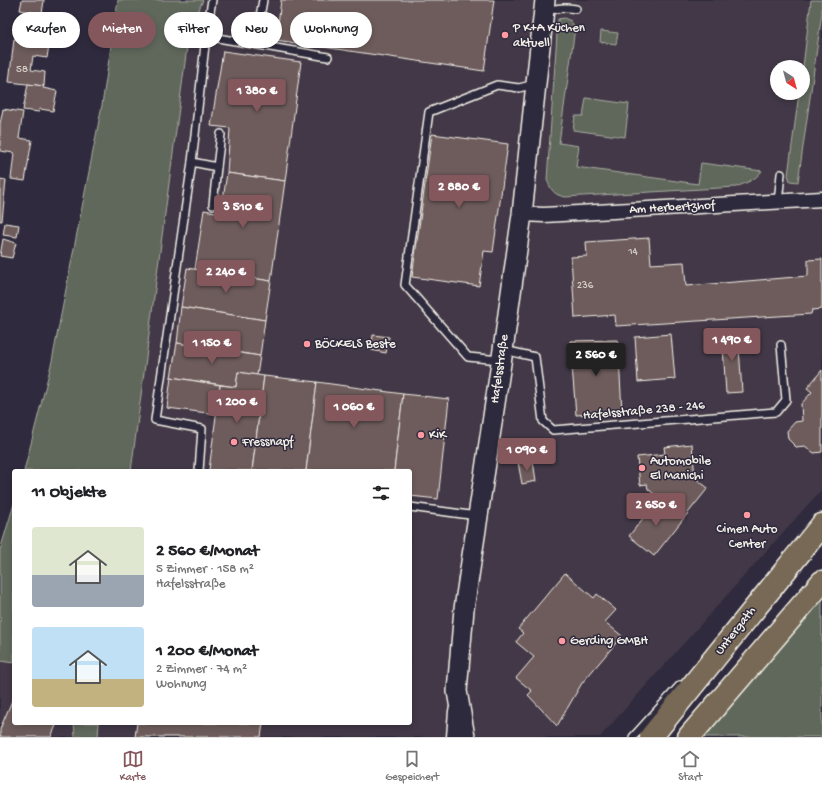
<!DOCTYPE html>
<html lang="de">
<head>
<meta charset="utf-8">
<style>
  body { margin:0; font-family:"Gochi Hand",sans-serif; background:#f2f2f2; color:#202124; height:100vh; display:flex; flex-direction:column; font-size:15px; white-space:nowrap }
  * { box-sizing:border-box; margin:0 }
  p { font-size:13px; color:#757577 }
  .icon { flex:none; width:22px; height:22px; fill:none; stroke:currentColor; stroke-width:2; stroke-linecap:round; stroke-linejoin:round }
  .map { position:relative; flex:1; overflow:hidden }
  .details { position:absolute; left:12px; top:469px; width:400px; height:256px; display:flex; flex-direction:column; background:#fff; border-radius:4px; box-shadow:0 2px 6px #0003 }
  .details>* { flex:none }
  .top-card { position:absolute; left:12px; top:12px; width:400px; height:36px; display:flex; gap:8px }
  .needle { width:26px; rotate:144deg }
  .controls { position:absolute; left:770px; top:60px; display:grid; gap:8px }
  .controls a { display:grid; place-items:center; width:40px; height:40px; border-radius:50%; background:#fff; box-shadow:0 2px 6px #0003; font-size:20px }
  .price { position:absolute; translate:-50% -34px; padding:0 9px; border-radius:4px; background:#84575d; color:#fff; font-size:13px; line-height:26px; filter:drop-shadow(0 1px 2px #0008) }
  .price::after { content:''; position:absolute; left:50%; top:24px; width:12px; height:9px; margin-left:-6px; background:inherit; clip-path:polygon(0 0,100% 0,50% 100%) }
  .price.selected { background:#222; color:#fff }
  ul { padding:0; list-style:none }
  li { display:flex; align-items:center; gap:12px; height:100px; padding:0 20px }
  li span { display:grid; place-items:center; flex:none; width:112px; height:80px; border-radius:4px; color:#555 }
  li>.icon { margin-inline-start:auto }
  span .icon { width:48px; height:48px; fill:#fffc; stroke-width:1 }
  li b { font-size:17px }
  h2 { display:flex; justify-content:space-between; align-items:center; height:48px; padding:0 20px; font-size:17px }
  .pill { padding:0 14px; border-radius:18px; background:#fff; box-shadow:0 2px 6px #0003; font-size:14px; line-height:36px }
  .pill.selected { background:#84575d; color:#fff }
  .tabs { display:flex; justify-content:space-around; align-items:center; height:56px; border-top:1px solid #e0e0e0; background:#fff; font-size:11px; color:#757577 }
  .tabs a { display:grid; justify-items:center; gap:2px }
  .tabs .selected { color:#84575d }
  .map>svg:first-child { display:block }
</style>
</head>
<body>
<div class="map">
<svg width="822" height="737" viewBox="0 0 822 737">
  <rect width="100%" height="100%" fill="#2f2a3d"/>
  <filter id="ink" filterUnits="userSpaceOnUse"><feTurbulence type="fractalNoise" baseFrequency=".025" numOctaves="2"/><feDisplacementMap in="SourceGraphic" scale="8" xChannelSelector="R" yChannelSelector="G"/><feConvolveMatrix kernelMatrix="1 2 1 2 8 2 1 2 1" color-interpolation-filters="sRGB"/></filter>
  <g filter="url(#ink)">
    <path fill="#423946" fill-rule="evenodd" d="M178,0H822V489L600,737H0V661L14,663V723H410V471H105ZM777,67H803V93H777Z"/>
    <g fill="#60685b" stroke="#aaaca2">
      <polygon points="118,0 203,0 189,32 131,471 24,471 52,361 102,105"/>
      <polygon points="811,0 822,0 822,13 798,182 790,181 788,175 799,93 803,93 803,67"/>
      <path d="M564,18L571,21L575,28L559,143L579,146L576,167L698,184L701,163L762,171C755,180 746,183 736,187L565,197C554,195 551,190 547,180L558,19Z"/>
      <polygon points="601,31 618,33 616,44 600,42"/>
      <polygon points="586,98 629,104 625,137 573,130 575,116 583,116"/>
      <polygon points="14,504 14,663 0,661 0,550"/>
      <polygon points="822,595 822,737 701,737"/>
      <polygon points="74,723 99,723 98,737 75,737"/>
    </g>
    <g fill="#6e5b5b" stroke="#f4f1e8">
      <polygon points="22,0 44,0 42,14 20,10"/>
      <polygon points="281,0 494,0 484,71 276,40"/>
      <polygon points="40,17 53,19 51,31 65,33 64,46 35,42"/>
      <polygon points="14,39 49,45 47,58 33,56 31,70 45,72 44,86 9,82"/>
      <polygon points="223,51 301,62 285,181 227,173 230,128 211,126"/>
      <polygon points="28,84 44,86 43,88 57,91 53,111 40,109 39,112 23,110"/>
      <polygon points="3,109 23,112 19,138 32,140 25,181 11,179 14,153 0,151 0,124"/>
      <polygon points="432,134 508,144 493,252 484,251 479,286 412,277"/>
      <polygon points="227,173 285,181 271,281 195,269 204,210 221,213"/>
      <polygon points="0,179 6,180 2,221 0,221"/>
      <polygon points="5,223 19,225 17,237 3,235"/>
      <polygon points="649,238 651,264 684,262 686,286 808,276 808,260 822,259 822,309 812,310 811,314 616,326 615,315 575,318 571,257 587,256 586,242"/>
      <polygon points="3,239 16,243 12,258 0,256"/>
      <polygon points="187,268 271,281 265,320 181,307"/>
      <polygon points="181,307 265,320 260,356 177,343"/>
      <polygon points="738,332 742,392 726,393 722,333"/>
      <polygon points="671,334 675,379 638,382 635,337"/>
      <polygon points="373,335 389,337 386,353 371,350"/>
      <polygon points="618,340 622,412 576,415 570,341"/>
      <polygon points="177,343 260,356 257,375 238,372 236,387 171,377"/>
      <polygon points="822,370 822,452 814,453 805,446 796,447 788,439 787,431 795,422 802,421 801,404 812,392 807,388"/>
      <polygon points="238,372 264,376 252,471 209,470 220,385 236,387"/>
      <polygon points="264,376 317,382 306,471 252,471"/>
      <polygon points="171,377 220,385 216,414 167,408"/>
      <polygon points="317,382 403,394 394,471 306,471"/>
      <polygon points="403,394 449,399 438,499 410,496 410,471 394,471"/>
      <polygon points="692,444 695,478 708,488 684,518 648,489 647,484 640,485 637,457 665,454 664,447"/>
      <polygon points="533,461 536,481 522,484 518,462"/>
      <polygon points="659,498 684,518 654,556 629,536"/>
      <polygon points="565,573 594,598 597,594 616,610 605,622 622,636 582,683 557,726 528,695 532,691 516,678 534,657 516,642 523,633 518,629"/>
      <polygon points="14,696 14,723 57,723 51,737 0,737 0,729"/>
      <polygon points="137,723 263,723 261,737 135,737"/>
    </g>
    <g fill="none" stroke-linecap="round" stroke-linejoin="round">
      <g stroke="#f4f1e8" stroke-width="10">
        <g id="service">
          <path d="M545,12C555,8 564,7 576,9"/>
          <polyline points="206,36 212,0"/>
          <polyline points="255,44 263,0"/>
          <polyline points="192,162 217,167 213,205"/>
          <polyline points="217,167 221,134"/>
          <polyline points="778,202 781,174"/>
          <polyline points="504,350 535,357 543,421 553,430 776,412 786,400 781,345"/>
          <polyline points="500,360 468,357 405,285 429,112 497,85 519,88 535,84"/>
          <polyline points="199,471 202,429 155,420 192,162 206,36 328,57"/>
          <polyline points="410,507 477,516"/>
          <polyline points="633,737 680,685"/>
        </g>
      </g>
      <g stroke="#f4f1e8" stroke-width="17">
        <g id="minor">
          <polyline points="522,214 544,215 822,199"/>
          <polyline points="454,737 456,711"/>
        </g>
      </g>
      <g stroke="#f4f1e8" stroke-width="22">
        <polyline id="secondary" points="465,737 457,691 464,609 503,350 522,214 545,0"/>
      </g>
      <g stroke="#f4f1e8" stroke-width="25">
        <g id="primary">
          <polyline points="651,737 822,525"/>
          <polyline points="689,737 822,582"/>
        </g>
      </g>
      <use href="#service" stroke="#2f2a3d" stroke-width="7"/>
      <use href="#minor" stroke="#2f2a3d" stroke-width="14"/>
      <use href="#secondary" stroke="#2f2a3d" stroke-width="19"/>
      <use href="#primary" stroke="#776954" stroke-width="22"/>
    </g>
  </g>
  <g fill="#ff9aa2" stroke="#2f2a3d" stroke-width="1.5">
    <circle cx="505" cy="35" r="4"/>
    <circle cx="307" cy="344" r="4"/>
    <circle cx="421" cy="435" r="4"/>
    <circle cx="234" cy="442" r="4"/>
    <circle cx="642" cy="468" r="4"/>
    <circle cx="747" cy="515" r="4"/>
    <circle cx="562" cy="641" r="4"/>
  </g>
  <g text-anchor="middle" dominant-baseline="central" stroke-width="3" stroke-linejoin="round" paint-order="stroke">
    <g font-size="11" fill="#d2ccc5">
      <text x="22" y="70">58</text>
      <text x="633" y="252">14</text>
      <text x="585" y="286">236</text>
    </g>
    <g font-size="13" fill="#f4f1e8" stroke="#2f2a3d" text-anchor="start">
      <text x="513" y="28">P K+A Küchen<tspan x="513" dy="15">aktuell</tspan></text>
      <text x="315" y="344">BÖCKELS Beste</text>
      <text x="429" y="435">KiK</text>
      <text x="242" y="442">Fressnapf</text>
      <text x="650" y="461">Automobile<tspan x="650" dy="15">El Manichi</tspan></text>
      <text x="747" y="529" text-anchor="middle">Cimen Auto<tspan x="747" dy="15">Center</tspan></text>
      <text x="570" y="641">Gerding GMBH</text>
    </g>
    <g font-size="13" fill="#f4f1e8" stroke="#2f2a3d">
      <text transform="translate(672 208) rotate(-3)">Am Herbertzhof</text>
      <text transform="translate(500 369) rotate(-82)">Hafelsstraße</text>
      <text transform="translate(644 411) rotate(-5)">Hafelsstraße 238 - 246</text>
      <text transform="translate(736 631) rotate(-52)">Untergath</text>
    </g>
  </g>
</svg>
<div class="controls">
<a><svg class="needle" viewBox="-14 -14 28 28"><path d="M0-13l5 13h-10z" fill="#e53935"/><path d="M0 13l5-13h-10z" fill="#757577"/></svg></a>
</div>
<b class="price" style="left:257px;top:113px">1 380 €</b>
<b class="price" style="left:459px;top:209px">2 880 €</b>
<b class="price" style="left:243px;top:229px">3 510 €</b>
<b class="price" style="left:226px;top:294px">2 240 €</b>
<b class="price" style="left:732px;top:362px">1 490 €</b>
<b class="price" style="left:212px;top:365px">1 150 €</b>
<b class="price selected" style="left:596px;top:377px">2 560 €</b>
<b class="price" style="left:237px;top:424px">1 200 €</b>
<b class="price" style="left:354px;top:429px">1 060 €</b>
<b class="price" style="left:527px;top:472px">1 090 €</b>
<b class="price" style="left:656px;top:527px">2 650 €</b>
<div class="top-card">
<a class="pill">Kaufen</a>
<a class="pill selected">Mieten</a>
<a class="pill">Filter</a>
<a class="pill">Neu</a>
<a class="pill">Wohnung</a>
</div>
<section class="details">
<h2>11 Objekte<svg class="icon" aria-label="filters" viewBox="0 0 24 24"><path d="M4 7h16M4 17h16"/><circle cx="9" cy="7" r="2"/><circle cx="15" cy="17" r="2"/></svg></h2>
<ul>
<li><span style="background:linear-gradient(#dfe7d0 60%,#9aa5b1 0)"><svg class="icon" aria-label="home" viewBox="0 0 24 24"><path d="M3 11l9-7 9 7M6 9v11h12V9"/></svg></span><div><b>2 560 €/Monat</b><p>5 Zimmer · 158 m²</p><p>Hafelsstraße</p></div></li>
<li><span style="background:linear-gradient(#bfe0f5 65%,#c2b280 0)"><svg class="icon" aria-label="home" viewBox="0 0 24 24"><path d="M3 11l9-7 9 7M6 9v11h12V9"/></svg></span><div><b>1 200 €/Monat</b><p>2 Zimmer · 74 m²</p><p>Wohnung</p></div></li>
</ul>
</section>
</div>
<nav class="tabs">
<a class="selected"><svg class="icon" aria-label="map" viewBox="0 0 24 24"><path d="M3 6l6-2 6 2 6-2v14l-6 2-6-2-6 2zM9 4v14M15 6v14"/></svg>Karte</a>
<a><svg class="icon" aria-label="saved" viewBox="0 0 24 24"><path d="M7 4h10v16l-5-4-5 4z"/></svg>Gespeichert</a>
<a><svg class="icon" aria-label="home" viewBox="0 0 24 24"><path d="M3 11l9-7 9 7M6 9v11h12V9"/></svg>Start</a>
</nav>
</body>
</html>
